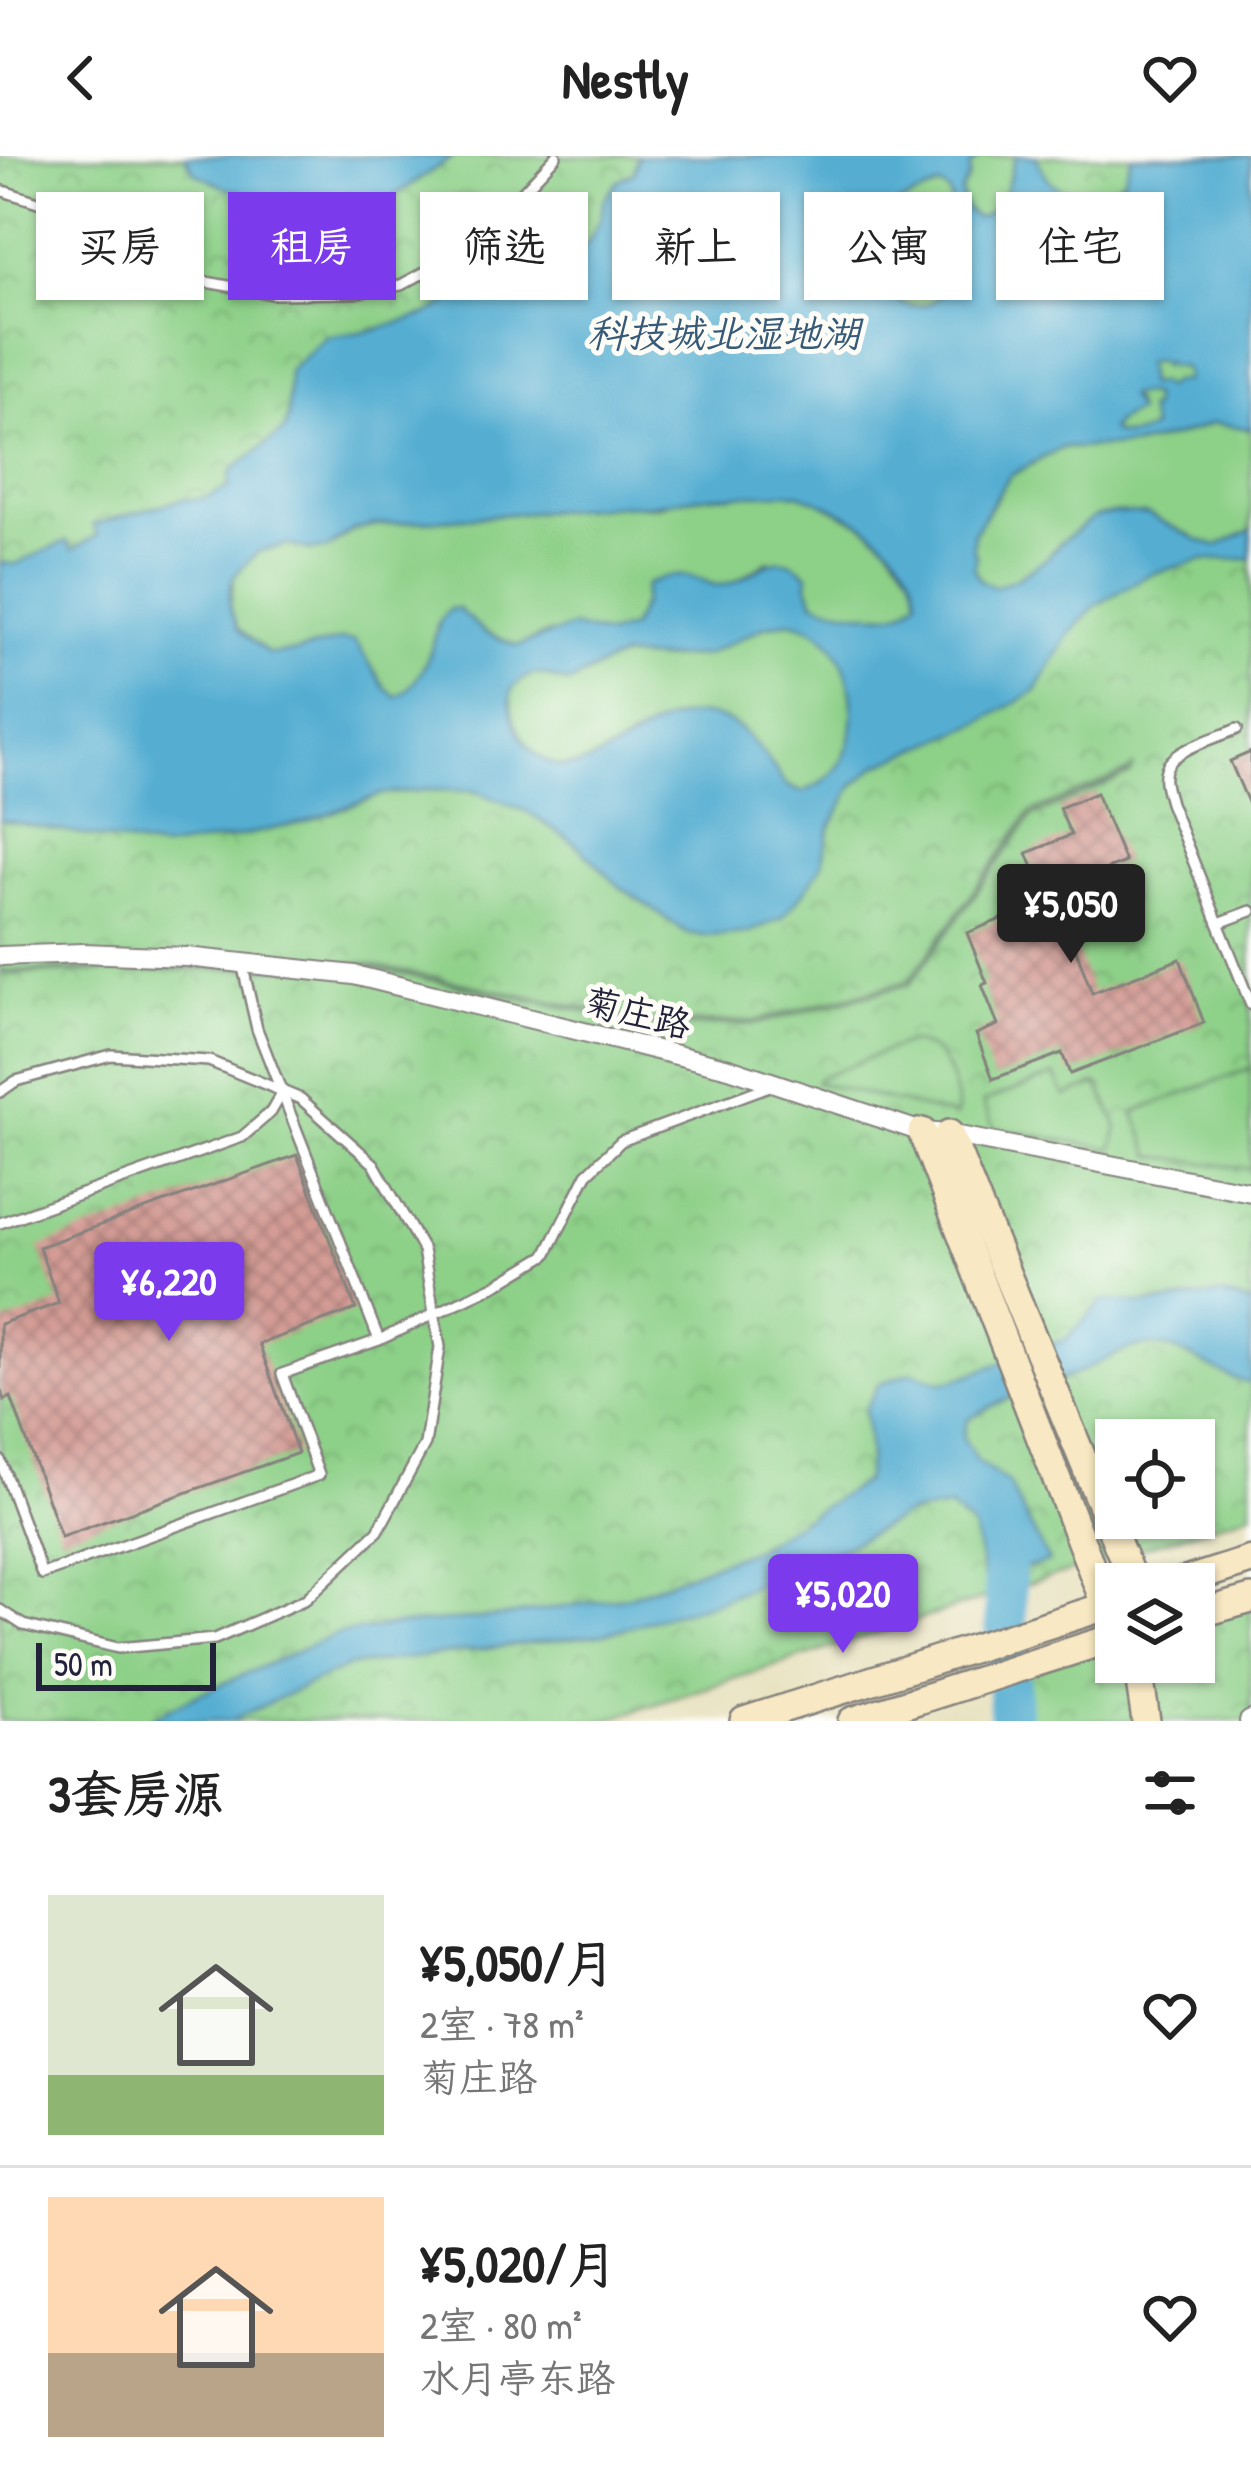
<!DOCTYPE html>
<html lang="zh">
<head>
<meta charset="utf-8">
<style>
  body { margin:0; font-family:"Patrick Hand","LXGW WenKai TC",sans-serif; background:#f6f6f6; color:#222; height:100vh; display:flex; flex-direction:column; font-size:45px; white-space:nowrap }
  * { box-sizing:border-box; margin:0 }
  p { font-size:39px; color:#767676 }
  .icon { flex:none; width:66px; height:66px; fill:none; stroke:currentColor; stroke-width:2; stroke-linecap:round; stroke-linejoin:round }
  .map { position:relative; height:1565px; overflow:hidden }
  .sheet { display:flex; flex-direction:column; background:#fff; flex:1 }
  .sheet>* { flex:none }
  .hud { position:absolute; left:36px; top:36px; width:1179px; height:108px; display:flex; gap:24px }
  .buttons { position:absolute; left:1095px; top:1263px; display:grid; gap:24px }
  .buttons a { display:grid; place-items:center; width:120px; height:120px; border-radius:0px; background:#fff; box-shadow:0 3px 9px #0004; font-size:60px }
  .scale { position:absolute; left:36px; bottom:30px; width:180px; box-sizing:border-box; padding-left:12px; border:6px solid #22223b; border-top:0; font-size:33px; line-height:42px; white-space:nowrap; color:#22223b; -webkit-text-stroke:9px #fdfcf7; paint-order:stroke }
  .price { position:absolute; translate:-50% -102px; padding:0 27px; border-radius:12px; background:#7c3aed; color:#fff; font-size:39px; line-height:78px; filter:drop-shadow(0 3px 6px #0008) }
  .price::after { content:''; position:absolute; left:50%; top:72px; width:36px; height:27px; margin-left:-18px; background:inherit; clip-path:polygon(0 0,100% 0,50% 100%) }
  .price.selected { background:#222; color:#fff }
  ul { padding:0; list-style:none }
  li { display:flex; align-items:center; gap:36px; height:300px; padding:0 48px }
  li+li { border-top:3px solid #e0e0e0 }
  li span { display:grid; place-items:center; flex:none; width:336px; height:240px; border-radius:0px; color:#555 }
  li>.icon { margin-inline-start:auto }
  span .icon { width:144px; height:144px; fill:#fffc; stroke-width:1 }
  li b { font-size:51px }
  h2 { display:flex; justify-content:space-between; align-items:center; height:144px; padding:0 48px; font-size:51px }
  .tag { padding:0 42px; border-radius:0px; background:#fff; box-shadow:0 3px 9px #0004; font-size:42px; line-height:108px }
  .tag.selected { background:#7c3aed; color:#fff }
  header { display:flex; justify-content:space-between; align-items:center; height:156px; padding:0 48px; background:#fff; font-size:54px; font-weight:700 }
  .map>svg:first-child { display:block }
</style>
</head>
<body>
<header><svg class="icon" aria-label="back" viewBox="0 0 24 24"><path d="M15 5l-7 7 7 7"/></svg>Nestly<svg class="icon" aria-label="heart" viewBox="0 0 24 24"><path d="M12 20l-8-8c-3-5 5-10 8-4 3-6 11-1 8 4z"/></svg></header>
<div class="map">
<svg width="1251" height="1565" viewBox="0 0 1251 1565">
  <defs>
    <pattern id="park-crowns" width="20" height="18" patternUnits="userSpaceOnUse" patternTransform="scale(3)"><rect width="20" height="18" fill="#8dd088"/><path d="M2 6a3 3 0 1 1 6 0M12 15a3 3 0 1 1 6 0" fill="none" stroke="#79b276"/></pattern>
    <pattern id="building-cross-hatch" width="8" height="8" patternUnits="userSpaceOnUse" patternTransform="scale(3)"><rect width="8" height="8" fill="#d49c95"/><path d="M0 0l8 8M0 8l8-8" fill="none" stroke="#ac7f7b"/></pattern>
  </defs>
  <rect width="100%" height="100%" fill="#fdfcf7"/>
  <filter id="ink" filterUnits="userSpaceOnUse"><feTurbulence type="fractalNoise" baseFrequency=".00833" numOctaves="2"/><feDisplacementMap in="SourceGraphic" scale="24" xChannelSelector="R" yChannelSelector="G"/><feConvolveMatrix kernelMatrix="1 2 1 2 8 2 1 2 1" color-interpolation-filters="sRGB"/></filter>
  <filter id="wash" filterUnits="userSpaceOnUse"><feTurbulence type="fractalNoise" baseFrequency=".004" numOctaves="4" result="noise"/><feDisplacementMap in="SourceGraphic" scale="48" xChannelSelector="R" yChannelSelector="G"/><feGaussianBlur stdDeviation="2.7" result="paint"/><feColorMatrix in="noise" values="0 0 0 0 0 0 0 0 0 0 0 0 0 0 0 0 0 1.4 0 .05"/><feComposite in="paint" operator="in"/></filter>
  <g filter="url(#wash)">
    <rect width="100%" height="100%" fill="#e8e2c0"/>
    <g fill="url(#park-crowns)" stroke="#587962" stroke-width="3" fill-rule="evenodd">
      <path d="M0,0H185L195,17L376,52L454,0H1251V1357L603,1565H0V818L364,810L661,871L756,868L910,828L1032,660L1130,618L1134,609L1129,615L1030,657L909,825L755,865L660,868L362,807L0,815ZM1116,1284H1194V1362H1116Z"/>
      <polygon points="1251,1438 1251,1565 1020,1565 1016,1513 1116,1481 1116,1506 1194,1506 1194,1456"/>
    </g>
    <g fill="#8dd088" stroke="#587962" stroke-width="3">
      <path d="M982,0H1016C1006,29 1009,52 976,62L965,51L961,36L969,22L970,10Z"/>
      <path d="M940,30L949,36C951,46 956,59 954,68C951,88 946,102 954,122C931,161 899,159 877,120L891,111C896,90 893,70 896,49Z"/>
      <polygon points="1052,43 1065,44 1074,54 1077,69 1068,84 1045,88 1038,70 1039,45"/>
      <polygon points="1158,205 1162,210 1167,206 1185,215 1185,225 1165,233 1148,229 1145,206"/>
      <path d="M1144,238L1153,241L1152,273C1138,279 1121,285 1110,274L1135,248L1128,240Z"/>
      <polygon points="1214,267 1251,273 1251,374 1217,390 1198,384 1147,358 1115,357 1060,387 1047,403 1015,423 995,431 980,424 973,413 976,400 973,391 974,377 1010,320 1062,292 1135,290 1180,279"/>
      <path d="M795,337L817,344L865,370L887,387L915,423L919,442C916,444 906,454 903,455C883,462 833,454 814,446L808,430V419L768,405L736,425L718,430L685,420L646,429L643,447L631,473L608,479L549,477L517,490L484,476L458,453L438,467C432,493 422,530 396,541L385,531L362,497L342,484L296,496L269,498L238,473L230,452L234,420L259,395L288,389L309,394L327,393L353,374L373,369L623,349L659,350L675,344L728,338Z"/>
      <path d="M790,465C798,467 810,470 817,474C854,498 863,573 840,608C831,623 818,630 802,637C799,635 788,630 786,628C761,607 749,563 711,561C696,560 670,563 656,569C614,589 565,640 525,586C513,570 509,554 511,533L524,520L541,517L557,524L585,520L604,508L622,501L659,503L705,499L766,470Z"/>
      <path d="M909,886C919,888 931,891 938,899C950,913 960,944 956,960L816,926L820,921Z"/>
      <polygon points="1251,912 1251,1013 1152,1000 1134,956"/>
      <polygon points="1055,919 1065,940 1098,928 1118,971 1112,993 994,972 983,946"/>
    </g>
    <g fill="#54aed2" stroke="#3b6886" stroke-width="3" fill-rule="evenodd">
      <polygon points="185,0 454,0 376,52 319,58 229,33 195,17"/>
      <path d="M638,0H982L970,10L969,22L961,36L965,52L976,62C1008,52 1006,28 1016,0H1036C1049,32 1063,39 1097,42L1124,23L1132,0H1251V273L1214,267L1180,279L1135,290L1062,292L1045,300L1010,320L996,340L974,377L973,391L976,400L974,413L980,424L995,431L1015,423L1046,403L1060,387L1094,361L1115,357L1147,358L1198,384L1217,390L1251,374V403L1201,404L1148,419L1095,450L1069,479L1035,536L977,568L876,610L853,630L830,672L821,711L804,736L782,762L747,777L704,780L687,777L619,730L577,689L528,656L475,635L427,634L382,638L305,666L227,683L161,693L0,664V407L16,408L67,385L72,394L98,379L93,369L179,344L206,342L229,331L230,316L285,274L288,261L289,215L326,181L375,174L428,158L475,131L495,130L515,136L540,126L588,87L601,62L603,45L618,25L634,16ZM940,30L949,36C954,60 959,73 939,90L938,101L948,109L954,122C932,160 898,159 878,121L891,111C896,90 893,70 896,49ZM1052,43L1065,44L1074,54L1077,69L1068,84L1045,88L1038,70L1039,46ZM1158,205L1163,211L1166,206L1170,211L1179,210L1185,215V225L1172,226L1165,232L1159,227L1148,229L1145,207ZM1144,238L1152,241V253H1147L1152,273C1139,279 1121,285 1110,274L1117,266L1137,255L1128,240ZM795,337C843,352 911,387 918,442C916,445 906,454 903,455C882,462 833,454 814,445L808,430V419C774,382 754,428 720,429C714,430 708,426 702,424C682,417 664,418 646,429L643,447L631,472L608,479L572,471L517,490L484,476L458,453H450C436,465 438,475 432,491C426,509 414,533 396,541L385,531L355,485L342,484L296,496L269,498L238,473L230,452V435L234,420L259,395L288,389L309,394L327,393L353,374L373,369L623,349C652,351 671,344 699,341C731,338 763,338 795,337ZM790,465C799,468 810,470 817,475C854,498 863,573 840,608C831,622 818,630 803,636C799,635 788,631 786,628C781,624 778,618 775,613C759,592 740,565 712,560C693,557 673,561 657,569C615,590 565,640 525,586C513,570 509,554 511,534C535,508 541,520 570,527L604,508L622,501L659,503L705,499L766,470Z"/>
      <path d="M1220,1139L1251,1147V1227C1217,1222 1192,1194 1157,1190C1128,1187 1103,1206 1078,1217C1041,1232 1000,1242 967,1264L963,1281L978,1306L1008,1327L1049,1406L984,1423L973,1372L950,1352L908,1358L823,1402L717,1445L605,1478L349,1510L230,1565H146L194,1540L337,1478L399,1469L508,1460L630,1440L754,1393L865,1325L869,1298L865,1253L879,1228L912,1216L944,1227L966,1220L1066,1183L1104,1144L1150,1148Z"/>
    </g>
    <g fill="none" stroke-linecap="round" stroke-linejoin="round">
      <polyline stroke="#54aed2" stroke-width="42" points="994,1364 1003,1384 1010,1565"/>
    </g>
    <g id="blocks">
      <g fill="url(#building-cross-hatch)">
        <polygon points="1251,596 1251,653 1230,605"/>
        <polygon points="1096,637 1125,706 1090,720 1109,769 1072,783 1092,837 1180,803 1204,867 1070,918 1062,897 993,923 976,878 998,869 982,829 987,827 967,777 1047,744 1027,697 1071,679 1059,652"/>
        <polygon points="297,999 356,1153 259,1188 298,1297 61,1381 11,1241 4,1244 0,1232 0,1168 59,1147 39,1091"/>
      </g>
    </g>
  </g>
  <g filter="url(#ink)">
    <use href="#blocks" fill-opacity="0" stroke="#85827e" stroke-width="3"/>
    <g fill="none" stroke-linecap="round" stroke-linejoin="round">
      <g stroke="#85827e" stroke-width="14">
        <g id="lane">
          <polyline points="0,34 38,46 88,72 124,95 206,126 273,138 355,137 401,129 449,103 498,62 556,0"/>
          <path d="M1237,573C1219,581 1178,592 1168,609C1161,621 1167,635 1170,647L1251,849"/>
          <polyline points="1219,767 1251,755"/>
          <polyline points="0,936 16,925 111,899 209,905 301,943 374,1008 423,1094 440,1191 425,1288 378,1375 306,1443 215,1483 118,1492 23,1469 0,1454"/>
          <polyline points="0,1067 242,981 271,956 283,935"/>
          <polyline points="379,1184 498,1128 546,1099 587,1018 621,985 772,929"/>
          <polyline points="0,1304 42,1418 319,1319 282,1218 379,1184 257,873 242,807"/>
        </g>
      </g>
      <g stroke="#85827e" stroke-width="22">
        <g id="street">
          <polyline points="0,800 83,797 186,801 354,819 729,912 922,976 949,978 1251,1036"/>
          <polyline points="1249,1565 1251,1564"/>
        </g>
      </g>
      <g stroke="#85827e" stroke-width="32">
        <g id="secondary">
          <polyline points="922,976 1106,1450 1116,1459"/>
          <polyline points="949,978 1134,1428"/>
          <polyline points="1176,1428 1251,1404"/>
          <polyline points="1194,1459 1251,1443"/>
          <polyline points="1137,1506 1146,1565"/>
          <polyline points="744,1565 1116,1447"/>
          <polyline points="852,1565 1116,1481"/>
        </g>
      </g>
      <use href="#lane" stroke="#fff" stroke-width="9"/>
      <use href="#street" stroke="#fff" stroke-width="18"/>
      <use href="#secondary" stroke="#f8e8c3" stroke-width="27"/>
    </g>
  </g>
  <g text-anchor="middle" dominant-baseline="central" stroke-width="10" stroke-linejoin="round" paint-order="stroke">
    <g font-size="36" fill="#22223b" stroke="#fdfcf7">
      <text transform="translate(638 856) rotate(14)">菊庄路</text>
    </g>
    <g font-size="39" font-style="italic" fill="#365a77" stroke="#fdfcf7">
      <text x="724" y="176">科技城北湿地湖</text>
    </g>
  </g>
</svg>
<div class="buttons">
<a><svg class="icon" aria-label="locate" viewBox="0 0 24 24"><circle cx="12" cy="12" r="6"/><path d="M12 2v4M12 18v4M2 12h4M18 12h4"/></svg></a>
<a><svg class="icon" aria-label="layers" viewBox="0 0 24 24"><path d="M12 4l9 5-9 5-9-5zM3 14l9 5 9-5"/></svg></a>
</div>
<div class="scale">50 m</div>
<b class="price selected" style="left:1071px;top:810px">¥5,050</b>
<b class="price" style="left:169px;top:1188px">¥6,220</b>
<b class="price" style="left:843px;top:1500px">¥5,020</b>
<div class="hud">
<a class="tag">买房</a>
<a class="tag selected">租房</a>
<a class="tag">筛选</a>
<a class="tag">新上</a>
<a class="tag">公寓</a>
<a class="tag">住宅</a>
</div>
</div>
<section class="sheet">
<h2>3套房源<svg class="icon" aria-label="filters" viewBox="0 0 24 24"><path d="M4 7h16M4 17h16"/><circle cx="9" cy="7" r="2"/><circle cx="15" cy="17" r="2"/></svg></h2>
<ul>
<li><span style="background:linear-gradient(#dfe7d0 75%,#8fb573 0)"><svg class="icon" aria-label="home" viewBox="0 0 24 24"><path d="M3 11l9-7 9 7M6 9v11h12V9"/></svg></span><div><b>¥5,050/月</b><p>2室 · 78 m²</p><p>菊庄路</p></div><svg class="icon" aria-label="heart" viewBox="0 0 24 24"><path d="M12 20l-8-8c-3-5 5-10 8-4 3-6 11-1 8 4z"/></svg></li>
<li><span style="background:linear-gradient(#ffd9b3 65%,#b9a48a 0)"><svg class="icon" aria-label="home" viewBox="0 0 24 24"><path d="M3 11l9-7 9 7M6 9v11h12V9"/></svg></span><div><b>¥5,020/月</b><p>2室 · 80 m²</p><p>水月亭东路</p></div><svg class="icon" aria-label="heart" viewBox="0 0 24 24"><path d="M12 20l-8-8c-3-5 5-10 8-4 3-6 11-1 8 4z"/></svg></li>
</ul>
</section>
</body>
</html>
